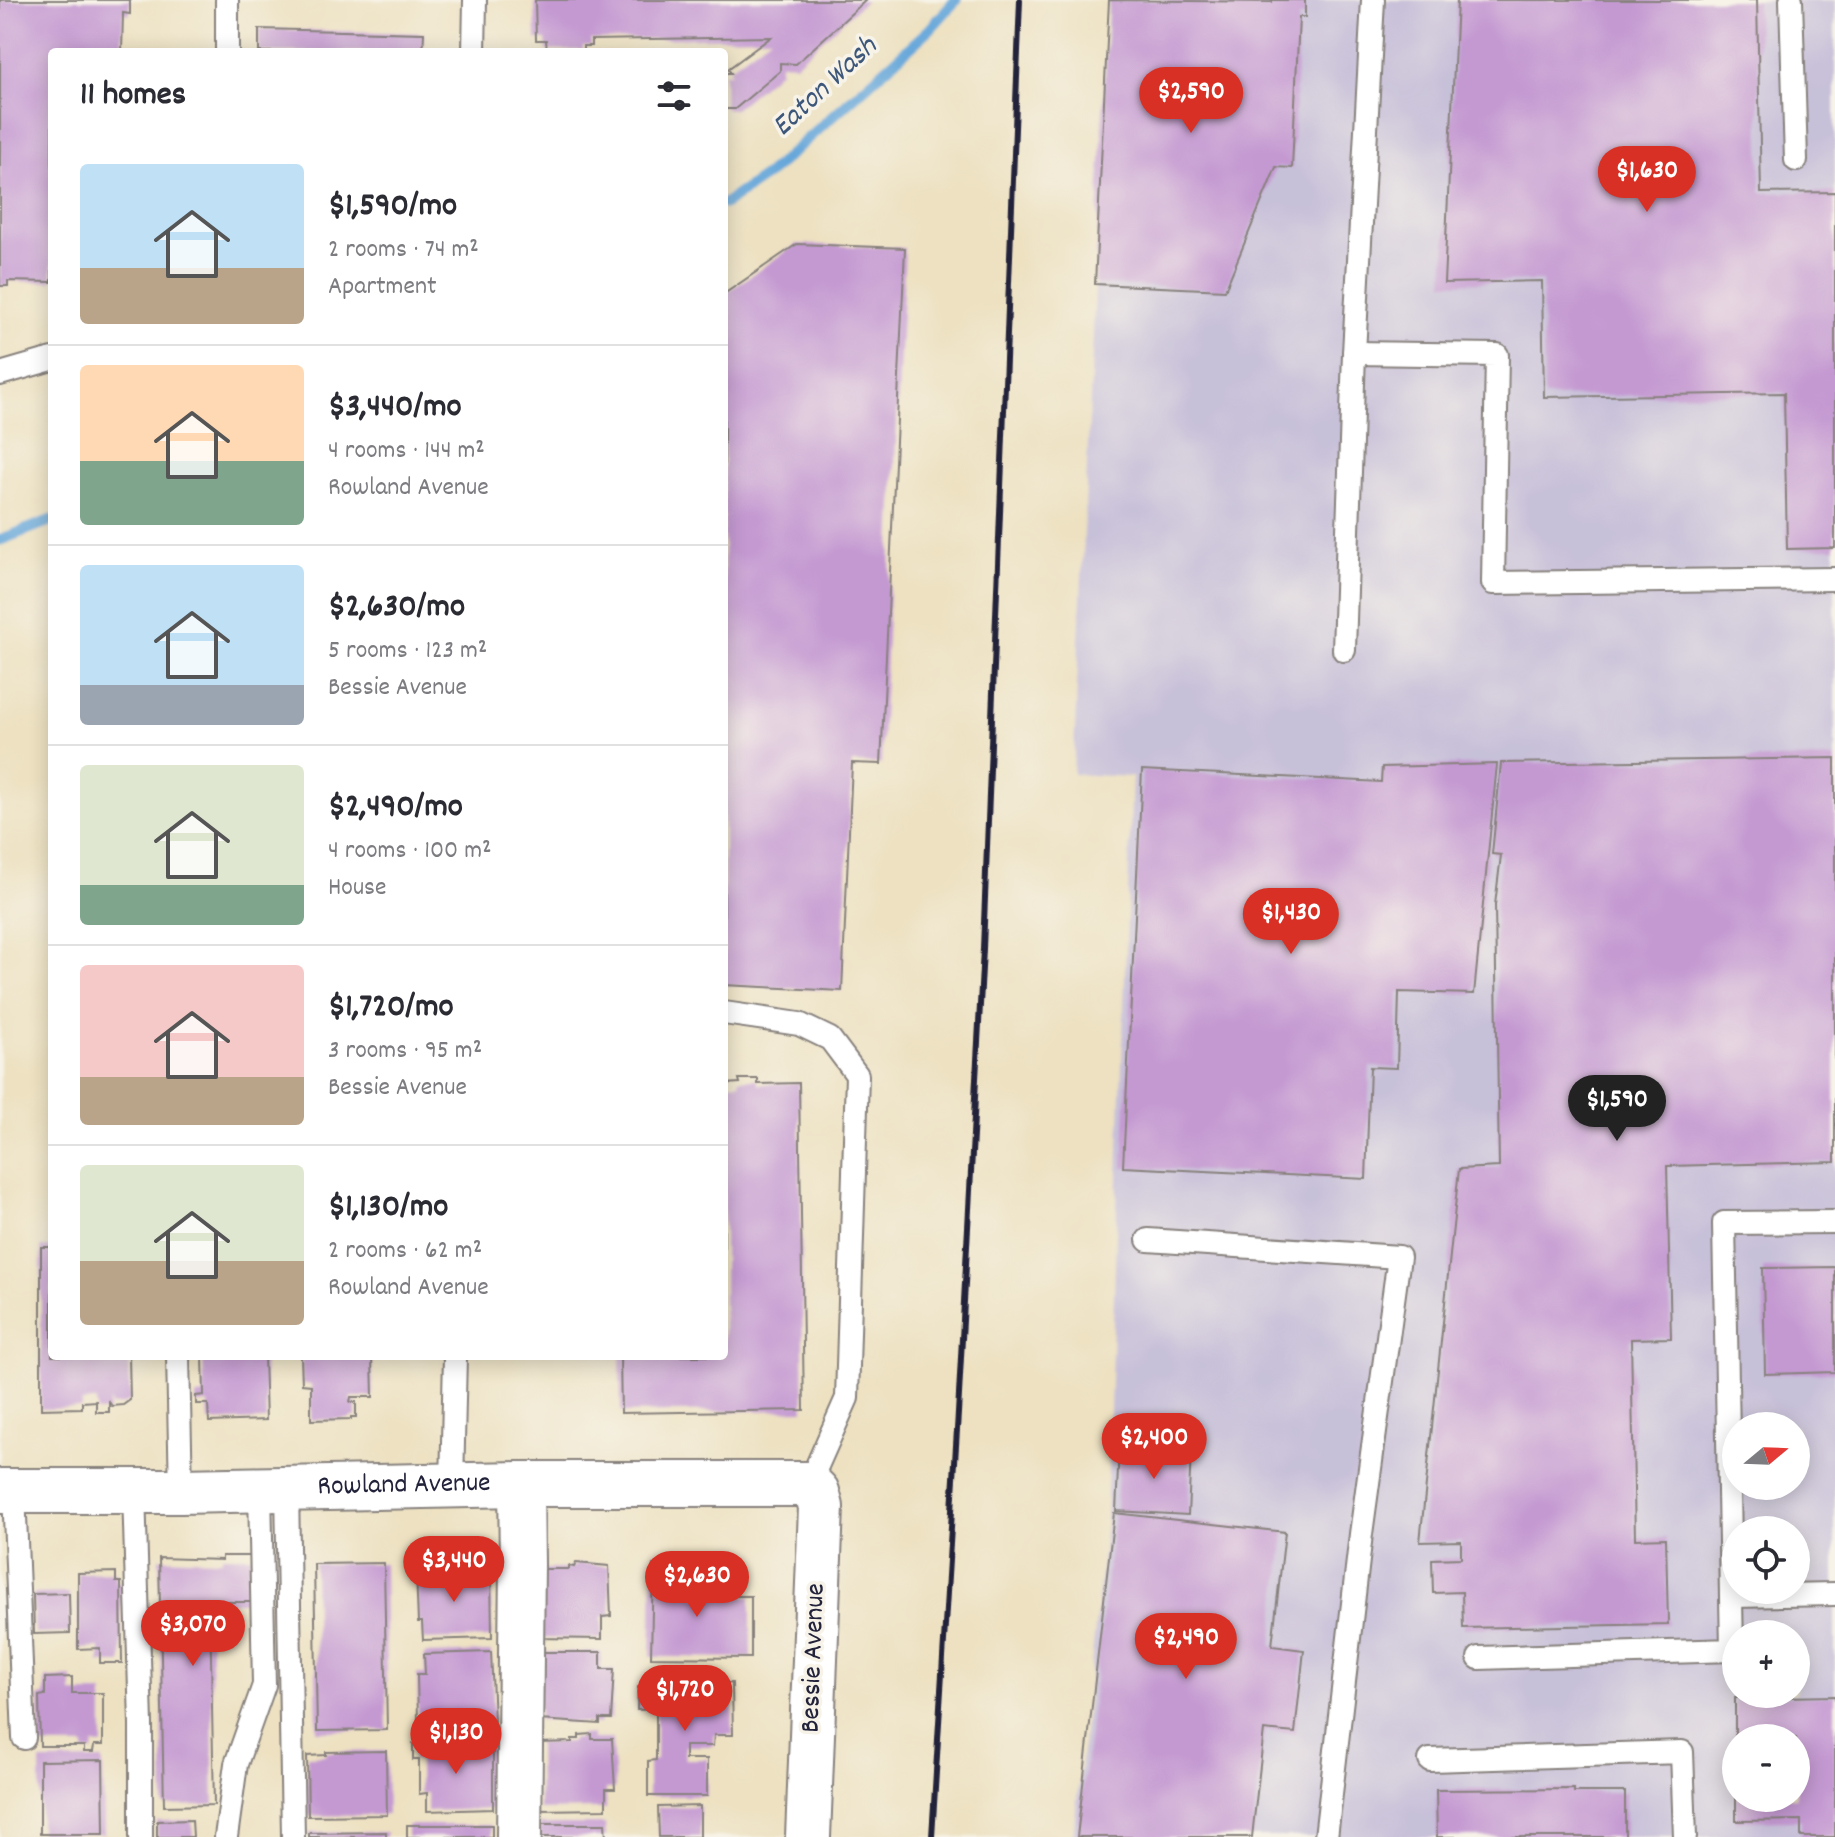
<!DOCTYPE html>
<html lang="en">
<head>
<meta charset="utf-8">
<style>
  body { margin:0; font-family:Dekko,sans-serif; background:#f2f2f3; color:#2b2b33; height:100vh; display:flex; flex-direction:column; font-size:30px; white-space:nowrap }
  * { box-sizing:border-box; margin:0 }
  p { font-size:26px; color:#7c7c81 }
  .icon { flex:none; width:44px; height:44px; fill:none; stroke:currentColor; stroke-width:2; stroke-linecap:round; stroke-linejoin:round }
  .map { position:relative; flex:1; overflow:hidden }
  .details { position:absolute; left:48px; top:48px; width:680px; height:1312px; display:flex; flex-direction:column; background:#fff; border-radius:8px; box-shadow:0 4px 20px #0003 }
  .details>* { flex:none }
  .needle { width:52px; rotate:71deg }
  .buttons { position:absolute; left:1722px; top:1412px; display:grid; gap:16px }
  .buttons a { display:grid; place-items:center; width:88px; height:88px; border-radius:50%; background:#fff; box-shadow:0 4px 20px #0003; font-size:40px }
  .price { position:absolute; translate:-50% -68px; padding:0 18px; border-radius:28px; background:#d93025; color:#fff; font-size:26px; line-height:52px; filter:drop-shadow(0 2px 4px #0008) }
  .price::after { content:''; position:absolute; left:50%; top:48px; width:24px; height:18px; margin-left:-12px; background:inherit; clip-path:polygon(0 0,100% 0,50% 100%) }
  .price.on { background:#222; color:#fff }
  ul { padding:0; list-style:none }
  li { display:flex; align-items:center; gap:24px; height:200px; padding:0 32px }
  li+li { border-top:2px solid #e1e1e2 }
  li span { display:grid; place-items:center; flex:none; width:224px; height:160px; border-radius:8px; color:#555 }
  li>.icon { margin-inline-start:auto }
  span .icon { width:96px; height:96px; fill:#fffc; stroke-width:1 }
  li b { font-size:34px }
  h2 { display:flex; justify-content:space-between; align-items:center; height:96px; padding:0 32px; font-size:34px }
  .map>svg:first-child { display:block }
</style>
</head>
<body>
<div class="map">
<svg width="1835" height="1837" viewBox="0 0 1835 1837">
  <rect width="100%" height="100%" fill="#f7f3e8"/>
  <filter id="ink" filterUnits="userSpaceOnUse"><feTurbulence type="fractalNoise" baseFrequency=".0125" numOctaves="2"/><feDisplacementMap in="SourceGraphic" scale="16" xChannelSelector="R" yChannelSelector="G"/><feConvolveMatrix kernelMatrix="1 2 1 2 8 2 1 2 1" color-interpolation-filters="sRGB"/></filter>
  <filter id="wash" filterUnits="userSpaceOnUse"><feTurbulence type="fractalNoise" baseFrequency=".006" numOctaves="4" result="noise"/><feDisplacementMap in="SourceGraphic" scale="32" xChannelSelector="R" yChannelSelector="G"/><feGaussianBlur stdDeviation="1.8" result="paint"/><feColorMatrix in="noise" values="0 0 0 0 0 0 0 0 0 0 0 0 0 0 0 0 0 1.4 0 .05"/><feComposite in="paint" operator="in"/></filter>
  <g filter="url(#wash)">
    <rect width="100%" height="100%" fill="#ede1c1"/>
    <path fill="#c7c0d9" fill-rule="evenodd" d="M1108,0H1835V1837H1073L1106,1524L1132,777L1073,774ZM1736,1426H1796V1486H1736ZM1736,1530H1796V1590H1736ZM1736,1634H1796V1694H1736ZM1736,1738H1796V1798H1736Z"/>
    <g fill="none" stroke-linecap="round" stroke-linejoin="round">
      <g stroke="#66a7da" stroke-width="11">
        <polyline points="724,204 768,174 930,29 956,0"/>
        <polyline points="0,540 52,520"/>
      </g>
    </g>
    <g id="blocks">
      <g fill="#c499d2">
        <polygon points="0,0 130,0 130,14 123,13 122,52 52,52 52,282 8,281 8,286 0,286"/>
        <polygon points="535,0 866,0 796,64 780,63 780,71 735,109 724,109 724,73 731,73 728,69 771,37 591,40 591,46 583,46 583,50 547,51 546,40 536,40"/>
        <polygon points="1109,0 1272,2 1272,0 1305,0 1305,17 1299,17 1292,168 1276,167 1225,290 1095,284"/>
        <polygon points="1457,0 1757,0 1761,193 1835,192 1835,548 1787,549 1784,393 1544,397 1542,281 1444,283"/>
        <polygon points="259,29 424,33 423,52 259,52"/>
        <polygon points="797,244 905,248 881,764 852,763 842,991 724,985 724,294"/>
        <polygon points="1835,758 1835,1162 1667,1166 1671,1338 1631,1339 1635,1539 1666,1538 1668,1624 1463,1628 1462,1592 1433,1593 1432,1559 1461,1558 1461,1541 1420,1542 1459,1169 1499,1167 1495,905 1501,855 1492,854 1501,763"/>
        <polygon points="1497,764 1474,994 1399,992 1397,1068 1370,1067 1366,1179 1123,1167 1142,770 1381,782 1382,767"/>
        <polygon points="739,1079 758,1079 758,1084 799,1083 804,1410 621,1413 620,1356 724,1356 724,1084 740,1083"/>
        <polygon points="41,1247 52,1247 52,1356 129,1356 130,1400 123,1405 112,1406 109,1402 109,1412 96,1412 96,1401 82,1402 82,1408 41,1409"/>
        <polygon points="1835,1267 1835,1372 1765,1374 1763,1268"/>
        <polygon points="203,1356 264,1356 266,1420 209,1422 208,1404 196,1404 196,1396 204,1395"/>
        <polygon points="301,1356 372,1356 373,1397 351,1397 350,1402 356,1402 356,1417 351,1417 351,1419 311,1420 311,1385 302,1384"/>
        <polygon points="1119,1448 1191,1451 1188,1515 1116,1511"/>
        <polygon points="1114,1513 1285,1532 1272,1646 1304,1650 1295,1733 1264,1730 1252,1837 1077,1837"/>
        <polygon points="222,1556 252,1556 252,1602 218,1602 217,1609 210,1609 214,1805 164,1806 159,1558 222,1560"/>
        <polygon points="384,1563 387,1730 317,1731 314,1564"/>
        <polygon points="576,1563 609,1566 611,1616 602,1617 602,1639 536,1638 537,1569 569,1569 569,1566 574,1567"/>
        <polygon points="653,1565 694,1565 694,1596 751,1596 751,1658 651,1657"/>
        <polygon points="454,1567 454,1572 491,1571 492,1638 423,1640 422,1622 418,1622 416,1572 426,1572 426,1568"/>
        <polygon points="116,1572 116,1582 121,1582 122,1663 100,1663 100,1648 78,1649 78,1573"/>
        <polygon points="69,1593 70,1633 34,1634 33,1594"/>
        <polygon points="491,1652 494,1721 418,1722 417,1674 425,1674 424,1654"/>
        <polygon points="536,1652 601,1652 601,1669 614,1669 611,1719 600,1719 600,1724 539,1720"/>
        <polygon points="72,1677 72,1693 103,1693 103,1745 94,1745 93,1752 84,1752 84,1746 40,1746 39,1696 45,1695 45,1678"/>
        <polygon points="732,1683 733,1735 714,1735 713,1746 685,1746 685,1759 707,1759 707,1796 648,1796 648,1761 656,1760 656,1709 637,1710 638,1687 657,1687 656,1684"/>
        <polygon points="1835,1696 1835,1837 1801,1837 1801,1820 1736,1821 1736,1798 1796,1798 1796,1738 1735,1738 1735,1698"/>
        <polygon points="592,1734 592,1739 612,1739 615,1789 606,1789 606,1809 539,1810 538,1743 572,1742 572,1739 579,1739 579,1735"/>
        <polygon points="493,1743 493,1809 427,1811 427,1793 419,1794 419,1760 413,1760 413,1744"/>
        <polygon points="386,1751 387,1815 308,1816 307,1756 326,1755 326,1752"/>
        <polygon points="103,1760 104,1834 40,1834 40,1761"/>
        <polygon points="1574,1789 1574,1792 1625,1792 1625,1837 1437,1837 1436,1790"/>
        <polygon points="700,1806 700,1837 659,1837 658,1807"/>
        <polygon points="192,1820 193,1837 157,1837 157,1821"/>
        <polygon points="540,1824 605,1824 606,1837 540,1837"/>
        <rect x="407" y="1825" width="85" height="12"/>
        <polygon points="386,1832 386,1837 309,1837 309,1833"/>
      </g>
    </g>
  </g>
  <g filter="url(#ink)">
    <use href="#blocks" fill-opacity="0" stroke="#88827e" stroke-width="2"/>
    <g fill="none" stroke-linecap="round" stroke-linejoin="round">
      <g stroke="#88827e" stroke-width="26">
        <g id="service">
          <polyline points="1791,0 1796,160"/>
          <polyline points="227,52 227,0"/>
          <polyline points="474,52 475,0"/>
          <polyline points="1354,353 1497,355 1493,583 1835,579"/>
          <polyline points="0,374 52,359"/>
          <polyline points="1344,650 1354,353 1373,0"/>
          <polyline points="724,1013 799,1024 830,1039 857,1075 847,1398 809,1484"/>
          <polyline points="1148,1240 1399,1257 1361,1534 1326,1837"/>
          <polyline points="178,1356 181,1491"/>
          <polyline points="452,1485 455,1356"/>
          <polyline points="287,1489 293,1837"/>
          <polyline points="14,1491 24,1738"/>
          <polyline points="134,1491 141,1724 141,1837"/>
          <polyline points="1731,1596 1835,1594"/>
          <polyline points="1479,1658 1732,1650 1724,1223 1835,1222"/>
          <polyline points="1430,1760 1682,1752 1685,1837"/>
          <polyline points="226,1837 236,1764 264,1685 260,1489"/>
        </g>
      </g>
      <g stroke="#88827e" stroke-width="48">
        <g id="minor">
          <path id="s1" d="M0,1491H181L521,1484H809L817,1492L821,1507L808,1837"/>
          <polyline points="519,1837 522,1564 521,1484"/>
        </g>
      </g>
      <use href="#service" stroke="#fff" stroke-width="22"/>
      <use href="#minor" stroke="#fff" stroke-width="44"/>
      <polyline stroke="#22223b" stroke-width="6" points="932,1837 958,1413 983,949 1020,0"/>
    </g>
  </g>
  <g text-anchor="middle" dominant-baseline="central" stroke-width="7" stroke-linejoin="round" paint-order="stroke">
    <g font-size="28" fill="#22223b" stroke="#f7f3e8">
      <text stroke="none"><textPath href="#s1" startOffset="404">Rowland Avenue</textPath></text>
      <text transform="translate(815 1658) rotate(-88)">Bessie Avenue</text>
    </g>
    <g font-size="30" font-style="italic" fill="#3d577b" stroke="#f7f3e8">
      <text transform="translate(826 88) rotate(-43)">Eaton Wash</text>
    </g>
  </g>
</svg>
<div class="buttons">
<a><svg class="needle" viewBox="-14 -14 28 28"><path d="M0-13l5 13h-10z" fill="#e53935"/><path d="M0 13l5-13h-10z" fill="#7c7c81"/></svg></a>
<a><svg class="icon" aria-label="locate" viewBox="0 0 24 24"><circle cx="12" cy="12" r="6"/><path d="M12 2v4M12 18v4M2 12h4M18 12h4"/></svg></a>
<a>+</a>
<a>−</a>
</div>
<b class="price" style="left:1191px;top:135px">$2,590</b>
<b class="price" style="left:1647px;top:214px">$1,630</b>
<b class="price" style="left:1291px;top:956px">$1,430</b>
<b class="price on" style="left:1617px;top:1143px">$1,590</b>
<b class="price" style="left:1154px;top:1481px">$2,400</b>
<b class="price" style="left:454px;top:1604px">$3,440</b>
<b class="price" style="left:697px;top:1619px">$2,630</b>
<b class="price" style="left:193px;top:1668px">$3,070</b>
<b class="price" style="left:1186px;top:1681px">$2,490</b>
<b class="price" style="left:685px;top:1733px">$1,720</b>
<b class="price" style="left:456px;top:1776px">$1,130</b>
<section class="details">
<h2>11 homes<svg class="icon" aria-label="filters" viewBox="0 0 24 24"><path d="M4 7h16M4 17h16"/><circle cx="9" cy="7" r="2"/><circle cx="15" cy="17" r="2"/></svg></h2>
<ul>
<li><span style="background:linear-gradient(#bfe0f5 65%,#b9a48a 0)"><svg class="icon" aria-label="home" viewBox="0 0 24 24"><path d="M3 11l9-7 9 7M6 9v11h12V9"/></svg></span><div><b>$1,590/mo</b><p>2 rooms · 74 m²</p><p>Apartment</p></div></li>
<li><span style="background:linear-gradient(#ffd9b3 60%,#7fa58c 0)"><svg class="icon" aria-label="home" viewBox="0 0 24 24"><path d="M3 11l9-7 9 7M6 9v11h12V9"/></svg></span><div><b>$3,440/mo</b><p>4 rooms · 144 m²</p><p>Rowland Avenue</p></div></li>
<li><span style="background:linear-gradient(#bfe0f5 75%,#9aa5b1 0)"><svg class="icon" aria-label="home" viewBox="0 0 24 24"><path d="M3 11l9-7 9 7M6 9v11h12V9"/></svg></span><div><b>$2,630/mo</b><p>5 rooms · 123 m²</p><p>Bessie Avenue</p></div></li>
<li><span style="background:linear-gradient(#dfe7d0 75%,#7fa58c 0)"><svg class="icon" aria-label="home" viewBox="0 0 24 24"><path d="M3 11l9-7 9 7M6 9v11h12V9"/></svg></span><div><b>$2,490/mo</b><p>4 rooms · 100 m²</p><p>House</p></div></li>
<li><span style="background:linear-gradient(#f6c9c9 70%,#b9a48a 0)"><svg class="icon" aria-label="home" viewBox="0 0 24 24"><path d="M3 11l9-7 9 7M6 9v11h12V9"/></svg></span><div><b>$1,720/mo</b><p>3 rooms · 95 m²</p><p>Bessie Avenue</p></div></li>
<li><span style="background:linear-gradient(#dfe7d0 60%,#b9a48a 0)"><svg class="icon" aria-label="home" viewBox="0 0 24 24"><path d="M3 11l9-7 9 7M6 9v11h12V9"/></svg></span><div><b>$1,130/mo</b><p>2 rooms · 62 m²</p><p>Rowland Avenue</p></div></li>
</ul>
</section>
</div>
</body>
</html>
